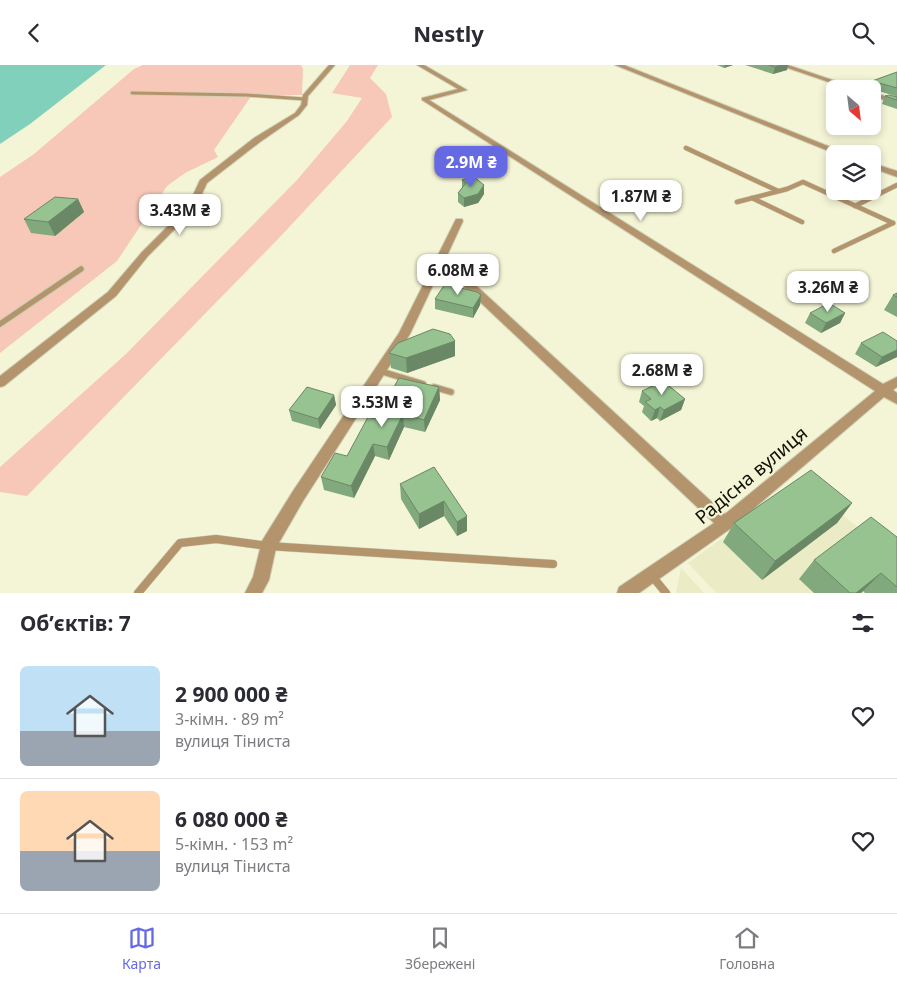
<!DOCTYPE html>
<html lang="uk">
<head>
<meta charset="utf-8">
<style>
  body { margin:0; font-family:"Noto Sans",sans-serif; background:#f2f2f3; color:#2b2b33; height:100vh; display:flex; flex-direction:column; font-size:19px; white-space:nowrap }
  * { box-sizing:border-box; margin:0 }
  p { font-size:16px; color:#7c7c81 }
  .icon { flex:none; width:28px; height:28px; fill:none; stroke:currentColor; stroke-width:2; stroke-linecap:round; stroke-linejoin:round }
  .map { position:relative; height:528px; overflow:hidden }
  .panel { display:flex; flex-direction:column; background:#fff; flex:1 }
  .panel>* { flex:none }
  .needle { width:32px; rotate:152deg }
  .buttons { position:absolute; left:826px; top:15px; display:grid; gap:10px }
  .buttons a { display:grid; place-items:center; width:55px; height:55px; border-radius:8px; background:#fff; box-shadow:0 2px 8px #0003; font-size:25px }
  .price { position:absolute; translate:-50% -42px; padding:0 11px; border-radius:10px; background:#fff; color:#222; font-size:16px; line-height:32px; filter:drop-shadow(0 1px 2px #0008) }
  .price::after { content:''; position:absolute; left:50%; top:30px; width:15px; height:11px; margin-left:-8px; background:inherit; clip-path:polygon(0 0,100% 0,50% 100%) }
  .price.current { background:#656ae3; color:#fff }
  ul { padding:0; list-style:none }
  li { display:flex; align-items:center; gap:15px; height:125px; padding:0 20px }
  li+li { border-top:1px solid #e1e1e2 }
  li span { display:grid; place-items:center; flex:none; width:140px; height:100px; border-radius:8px; color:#555 }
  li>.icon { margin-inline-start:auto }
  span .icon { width:60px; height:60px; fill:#fffc; stroke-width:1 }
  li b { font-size:21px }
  h2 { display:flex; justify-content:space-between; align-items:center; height:60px; padding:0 20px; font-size:21px }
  header { display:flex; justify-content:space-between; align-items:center; height:65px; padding:0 20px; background:#fff; font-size:22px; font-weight:700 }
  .tab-bar { display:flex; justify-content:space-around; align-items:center; height:70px; border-top:1px solid #e1e1e2; background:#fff; font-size:14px; color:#7c7c81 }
  .tab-bar a { display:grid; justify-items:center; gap:2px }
  .tab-bar .current { color:#656ae3 }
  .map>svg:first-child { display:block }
</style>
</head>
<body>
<header><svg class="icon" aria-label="back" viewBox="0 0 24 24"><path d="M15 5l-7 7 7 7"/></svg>Nestly<svg class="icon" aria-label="search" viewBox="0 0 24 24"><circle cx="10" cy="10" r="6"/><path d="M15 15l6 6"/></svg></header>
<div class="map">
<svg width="897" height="528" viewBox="0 0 897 528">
  <rect width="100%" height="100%" fill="#f4f5d6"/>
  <g fill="#ebebc5">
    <polygon points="801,416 897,494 897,528 716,528 688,498"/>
    <polygon points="681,503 704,528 676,528"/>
  </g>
  <g fill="#f7c7b7">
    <polygon points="143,0 301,0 303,4 302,30 252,30 214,85 218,92 185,108 167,121 117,196 0,288 0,112 34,89 134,4"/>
    <polygon points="350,0 378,0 370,13 386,29 392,52 278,174 27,431 0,427 0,402 126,289 297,115 347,56 362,33 332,28"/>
  </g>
  <polygon fill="#81d0bb" points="0,0 106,0 30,59 0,79"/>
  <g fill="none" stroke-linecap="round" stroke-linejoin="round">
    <g stroke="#d0d1b5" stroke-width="4.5">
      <g id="service-far3">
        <polyline points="132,28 246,30 304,34"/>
        <polyline points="686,83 689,84"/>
      </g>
    </g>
    <g stroke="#d0d1b5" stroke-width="5.5">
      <g id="service-far2">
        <polyline points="686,83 778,126"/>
        <polyline points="752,133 802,157"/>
        <polyline points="737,137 787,124 803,117 893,158"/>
        <polyline points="855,141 897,120"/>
        <polyline points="834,186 893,158"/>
      </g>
    </g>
    <g stroke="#d0d1b5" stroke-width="8">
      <g id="service-far1">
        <polyline points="0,259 81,204"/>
        <polyline points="380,306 423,319"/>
        <polyline points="434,322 451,327"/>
      </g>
    </g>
    <g stroke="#d0d1b5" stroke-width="9">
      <g id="service">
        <polyline points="652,511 666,528"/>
        <polyline points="138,528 180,478 216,474 268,481 553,499"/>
      </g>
    </g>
    <g stroke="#d0d1b5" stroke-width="2">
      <g id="minor">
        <polygon points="329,0 335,0 308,31 307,40 299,50 260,77 207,118 195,144 148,191 116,231 4,321 0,322 0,311 108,227 142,187 188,141 200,115 254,73 295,48 301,40 303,30"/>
        <polygon points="417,0 424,0 467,25 429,35 883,319 897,312 897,322 893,325 897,328 897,339 884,332 730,464 639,528 617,528 619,522 714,458 442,201 410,269 303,436 276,483 269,515 262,528 245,528 253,512 262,476 293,426 399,268 456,154 462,154 463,156 446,193 725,449 875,326 422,35 422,33 458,24"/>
        <polygon points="779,0 788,0 859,24 849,24"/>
        <polygon points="872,27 897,35 897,39 872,31"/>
      </g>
    </g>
    <g stroke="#d0d1b5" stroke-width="2">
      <g id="tertiary">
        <polygon points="615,0 624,0 848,89 836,89"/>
        <polygon points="872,98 897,106 897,112 872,103"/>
      </g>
    </g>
    <use href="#service-far3" stroke="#b3946d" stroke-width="3"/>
    <use href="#service-far2" stroke="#b3946d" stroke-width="4.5"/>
    <use href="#service-far1" stroke="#b3946d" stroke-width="5.5"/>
    <use href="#service" stroke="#b3946d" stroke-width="8"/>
    <use href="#minor" fill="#b3946d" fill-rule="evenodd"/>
    <use href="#tertiary" fill="#b3946d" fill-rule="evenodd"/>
  </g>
  <g fill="#82a87d">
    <polygon points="717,0 733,0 724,3"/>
    <polygon points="745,0 788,0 787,5 773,9"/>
    <polygon points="897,7 897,44 882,39 885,31 895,31 869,23 872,16"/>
    <polygon points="462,115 484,120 484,129 478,138 464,142 458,137 458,128 462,123"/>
    <polygon points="78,134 84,147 55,171 31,168 24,154"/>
    <polygon points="897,228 897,252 884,245 893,230"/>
    <polygon points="481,230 480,240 473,253 435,244 435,234"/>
    <polygon points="810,248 845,248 840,258 821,268 805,258"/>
    <polygon points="455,276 455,291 407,308 391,303 389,288"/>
    <polygon points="897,276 897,292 876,302 855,289 861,278"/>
    <polygon points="439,322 440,335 425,367 404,362 389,395 375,391 354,433 324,425 321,412 347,391 376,354"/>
    <polygon points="642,326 685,334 681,345 660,356 657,353 651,356 642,347 644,341 639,337"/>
    <polygon points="334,330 336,340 320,364 292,356 289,345"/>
    <polygon points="434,402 467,466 457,471 444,451 419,464 401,434 400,419"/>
    <polygon points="852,438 837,458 762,515 723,477 734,458"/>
    <polygon points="897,472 897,528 865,528 863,526 861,528 814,528 799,514 814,495"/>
  </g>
  <g fill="#6a8866">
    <polygon points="725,0 733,0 724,3"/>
    <polygon points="781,0 788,0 787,5 773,9 775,2"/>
    <polygon points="484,120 484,129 478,138 464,142 464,133"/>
    <polygon points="78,134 84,147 55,171 48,157"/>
    <polygon points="481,230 480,240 473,253 473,243"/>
    <polygon points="845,248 840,258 821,268 826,258"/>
    <polygon points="455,276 455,291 407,308 406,293"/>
    <polygon points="897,285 897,292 876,302 882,292"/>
    <polygon points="439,322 440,335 425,367 424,355"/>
    <polygon points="334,330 336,340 320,364 318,354"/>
    <polygon points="685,334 681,345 660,356 664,345"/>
    <polygon points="660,342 657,353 651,356 655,345"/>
    <polygon points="403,349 404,362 389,395 387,382"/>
    <polygon points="373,379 375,391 354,433 351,421"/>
    <polygon points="444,436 444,451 419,464 419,449"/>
    <polygon points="852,438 837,458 762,515 775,496"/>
    <polygon points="467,451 467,466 457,471 457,457"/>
    <polygon points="881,508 861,528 856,528"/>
  </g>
  <g fill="#97c391" stroke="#6a8866">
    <polygon points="769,0 781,0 775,2"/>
    <polygon points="897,7 897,23 872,16"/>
    <polygon points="889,30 897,32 897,35 885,31"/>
    <polygon points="474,112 484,120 478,129 464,133 458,128 466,118 462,115"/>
    <polygon points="55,132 78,134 48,157 24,154"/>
    <polygon points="445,219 477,227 481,230 473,243 435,234"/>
    <polygon points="897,228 897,232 893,230"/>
    <polygon points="829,238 845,248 826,258 810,248"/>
    <polygon points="433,264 450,269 455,276 406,293 389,288 398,278"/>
    <polygon points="883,267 897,276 897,285 882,292 861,278"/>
    <polygon points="399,313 439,322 424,355 403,349 387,382 373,379 351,421 321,412 335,388 347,391 368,352 376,354"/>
    <polygon points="663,316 685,334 664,345 660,342 655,345 645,337 651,334 642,326"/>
    <polygon points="307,322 334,330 318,354 289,345"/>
    <polygon points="434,402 467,451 457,457 444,436 419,449 400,419"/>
    <polygon points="811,405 852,438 775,496 734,458"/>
    <polygon points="871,452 897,472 897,522 881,508 856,528 850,528 814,495"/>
  </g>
  <g text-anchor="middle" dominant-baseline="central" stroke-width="4.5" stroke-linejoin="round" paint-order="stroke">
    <g font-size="19" fill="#121107" stroke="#f4f5d6">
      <text transform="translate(751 410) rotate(-40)">Радісна вулиця</text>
    </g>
  </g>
</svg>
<div class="buttons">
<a><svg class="needle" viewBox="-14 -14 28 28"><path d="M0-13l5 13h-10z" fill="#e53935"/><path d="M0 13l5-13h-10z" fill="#7c7c81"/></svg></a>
<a><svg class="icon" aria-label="layers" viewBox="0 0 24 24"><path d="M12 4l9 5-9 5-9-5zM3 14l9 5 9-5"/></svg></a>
</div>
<b class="price current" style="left:471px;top:123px">2.9M ₴</b>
<b class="price" style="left:641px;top:157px">1.87M ₴</b>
<b class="price" style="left:180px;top:171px">3.43M ₴</b>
<b class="price" style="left:458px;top:231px">6.08M ₴</b>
<b class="price" style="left:828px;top:248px">3.26M ₴</b>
<b class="price" style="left:662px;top:331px">2.68M ₴</b>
<b class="price" style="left:382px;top:363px">3.53M ₴</b>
</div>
<section class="panel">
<h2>Об’єктів: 7<svg class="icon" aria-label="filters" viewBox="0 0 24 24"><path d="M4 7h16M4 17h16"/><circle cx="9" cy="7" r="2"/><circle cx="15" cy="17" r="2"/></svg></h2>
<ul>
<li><span style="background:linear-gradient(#bfe0f5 65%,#9aa5b1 0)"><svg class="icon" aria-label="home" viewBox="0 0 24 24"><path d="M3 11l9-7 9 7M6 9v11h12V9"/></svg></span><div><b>2 900 000 ₴</b><p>3-кімн. · 89 m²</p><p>вулиця Тіниста</p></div><svg class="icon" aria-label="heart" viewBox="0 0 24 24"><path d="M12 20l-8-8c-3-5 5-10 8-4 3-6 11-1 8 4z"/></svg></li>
<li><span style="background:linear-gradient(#ffd9b3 60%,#9aa5b1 0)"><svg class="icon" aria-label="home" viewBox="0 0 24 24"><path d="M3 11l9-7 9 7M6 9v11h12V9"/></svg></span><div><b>6 080 000 ₴</b><p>5-кімн. · 153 m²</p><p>вулиця Тіниста</p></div><svg class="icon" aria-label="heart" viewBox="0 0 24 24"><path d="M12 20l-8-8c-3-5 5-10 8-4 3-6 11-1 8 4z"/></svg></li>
</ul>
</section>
<nav class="tab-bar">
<a class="current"><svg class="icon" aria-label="map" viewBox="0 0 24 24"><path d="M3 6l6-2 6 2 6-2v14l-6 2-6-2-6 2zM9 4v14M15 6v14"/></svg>Карта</a>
<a><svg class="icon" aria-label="saved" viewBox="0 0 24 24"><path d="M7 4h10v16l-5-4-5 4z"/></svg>Збережені</a>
<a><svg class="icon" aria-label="home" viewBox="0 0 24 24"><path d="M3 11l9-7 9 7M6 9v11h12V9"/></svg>Головна</a>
</nav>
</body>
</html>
